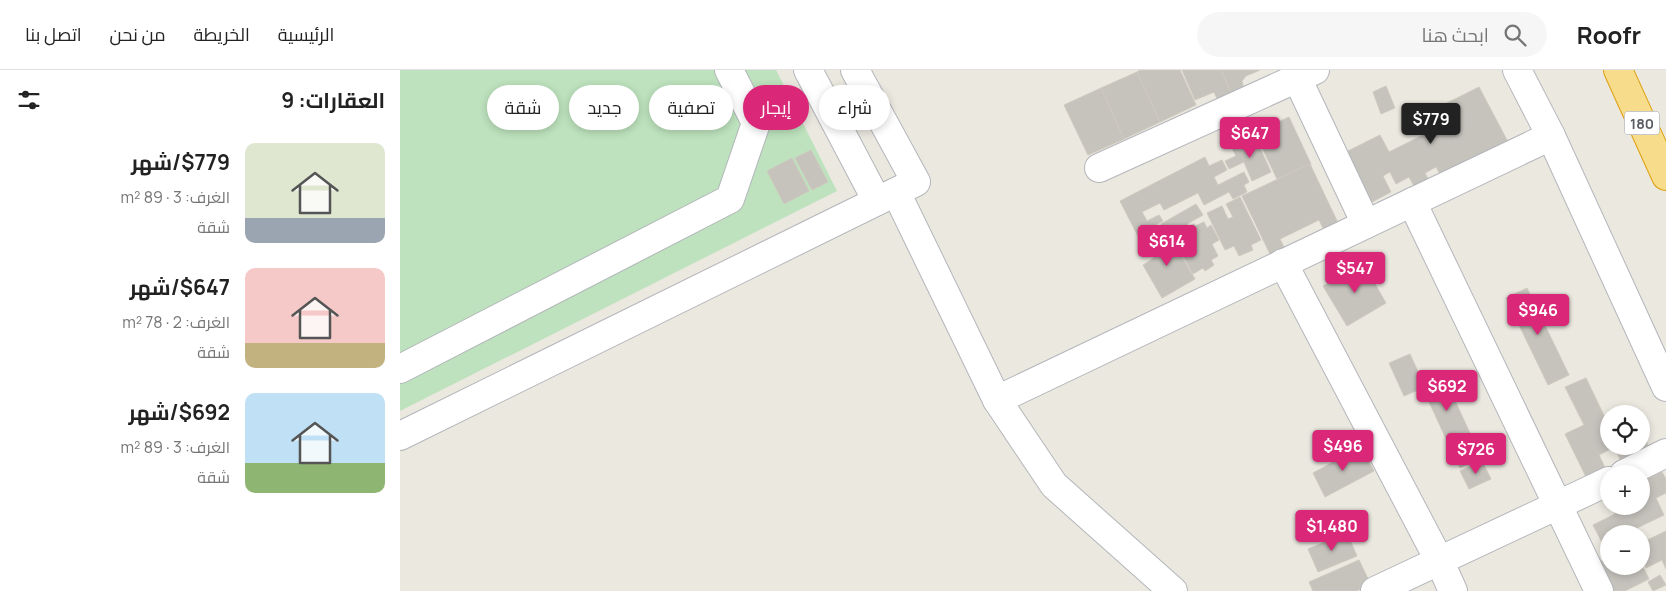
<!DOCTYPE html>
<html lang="ar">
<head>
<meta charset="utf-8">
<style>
  body { margin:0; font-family:Manrope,Cairo,sans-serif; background:#f6f6f6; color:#222; direction:rtl; height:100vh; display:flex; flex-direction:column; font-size:19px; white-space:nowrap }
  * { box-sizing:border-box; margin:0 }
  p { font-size:16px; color:#767676 }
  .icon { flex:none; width:28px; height:28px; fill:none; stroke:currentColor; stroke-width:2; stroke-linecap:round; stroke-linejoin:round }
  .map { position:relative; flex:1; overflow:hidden; direction:ltr }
  .details { display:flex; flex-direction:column; background:#fff; width:400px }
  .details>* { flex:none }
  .banner { position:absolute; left:15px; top:15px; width:475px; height:45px; direction:rtl; display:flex; gap:10px }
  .fabs { position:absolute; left:1200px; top:335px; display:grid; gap:10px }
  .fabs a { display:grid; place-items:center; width:50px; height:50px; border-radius:50%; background:#fff; box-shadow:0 2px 8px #0003; font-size:25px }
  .price { position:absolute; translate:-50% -42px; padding:0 11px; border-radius:5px; background:#db2777; color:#fff; font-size:16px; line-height:32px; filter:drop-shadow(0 1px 2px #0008) }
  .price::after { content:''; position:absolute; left:50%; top:30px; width:15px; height:11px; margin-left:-8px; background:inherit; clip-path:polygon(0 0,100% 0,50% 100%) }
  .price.on { background:#222; color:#fff }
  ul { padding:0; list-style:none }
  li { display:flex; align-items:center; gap:15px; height:125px; padding:0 15px }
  li span { display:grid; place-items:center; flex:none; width:140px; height:100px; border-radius:10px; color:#555 }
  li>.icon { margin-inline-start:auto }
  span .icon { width:60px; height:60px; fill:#fffc; stroke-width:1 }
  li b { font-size:21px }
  h2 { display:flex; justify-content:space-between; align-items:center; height:60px; padding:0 15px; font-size:21px }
  .pill { padding:0 18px; border-radius:22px; background:#fff; box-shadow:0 2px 8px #0003; font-size:18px; line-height:45px }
  .pill.on { background:#db2777; color:#fff }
  header { display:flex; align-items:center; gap:30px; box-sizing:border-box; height:70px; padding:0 25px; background:#fff; border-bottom:1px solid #e0e0e0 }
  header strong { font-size:24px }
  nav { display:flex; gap:28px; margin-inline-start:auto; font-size:18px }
  .search { width:350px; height:45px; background:#f6f6f6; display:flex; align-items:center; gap:12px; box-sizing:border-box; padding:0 18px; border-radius:28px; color:#767676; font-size:19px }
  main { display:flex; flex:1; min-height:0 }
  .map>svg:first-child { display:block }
</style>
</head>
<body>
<header>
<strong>Roofr</strong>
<div class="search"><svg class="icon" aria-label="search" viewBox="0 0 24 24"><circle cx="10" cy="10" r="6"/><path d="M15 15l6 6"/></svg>ابحث هنا</div>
<nav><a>الرئيسية</a><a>الخريطة</a><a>من نحن</a><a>اتصل بنا</a></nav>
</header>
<main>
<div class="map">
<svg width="1266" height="521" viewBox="0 0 1266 521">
  <rect width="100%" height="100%" fill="#ebe8e0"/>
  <polygon fill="#bde2bd" points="0,0 376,0 437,121 0,341"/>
  <g fill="#c6c3bd" stroke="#cfcabf">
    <polygon points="740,0 780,0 796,35 760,52 737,2"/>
    <polygon points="782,0 821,0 833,27 819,33 814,22 795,30"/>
    <polygon points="821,0 860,0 846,6 842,11 844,19 832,24"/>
    <polygon points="737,2 760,52 724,69 701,18"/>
    <polygon points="986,16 995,38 981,44 973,22"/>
    <polygon points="1079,17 1108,72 1041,106 1036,97 1025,103 1029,111 1015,118 1009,107 996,114 990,102 983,106 991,122 972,132 946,82 980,65 989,82 1023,65 1015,49"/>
    <polygon points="701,18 724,69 688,85 664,35"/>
    <polygon points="889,47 911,94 877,109 855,63"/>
    <polygon points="855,67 871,102 852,111 844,92 829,99 825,91 836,86 832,78"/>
    <polygon points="411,80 428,112 412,120 395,88"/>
    <polygon points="805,87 809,96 822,90 827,100 814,107 818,115 844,102 849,112 844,115 847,122 833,129 829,122 804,135 798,123 764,140 760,133 742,142 747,151 759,145 763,151 755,155 759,164 755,166 754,163 740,170 720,131"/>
    <polygon points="392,88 409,121 384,134 367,101"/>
    <polygon points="910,94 938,153 924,160 919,150 880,169 884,177 870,184 842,126"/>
    <polygon points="840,127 861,170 851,175 853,180 839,186 834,176 825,180 807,143 822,136 828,149 833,147 826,134"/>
    <polygon points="796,134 803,145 787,154 788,157 794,154 795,156 804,152 807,158 811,155 819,170 812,174 818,186 811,190 814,195 805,201 803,198 793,204 781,183 786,180 781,170 777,172 771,160 766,163 761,154"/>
    <polygon points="764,163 772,175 776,173 781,181 779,182 795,209 762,228 743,195 754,188 748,179 755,174 753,170"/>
    <polygon points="963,193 986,233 947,256 923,216"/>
    <polygon points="1127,218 1169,305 1148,315 1106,228"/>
    <polygon points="1010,284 1025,317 1004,326 989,293"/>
    <polygon points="1186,308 1209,356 1209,376 1216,376 1199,385 1206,400 1187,409 1165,364 1184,355 1165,317"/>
    <polygon points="1047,313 1069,361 1047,371 1025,323"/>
    <polygon points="1069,361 1082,387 1060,398 1047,372"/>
    <polygon points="1244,367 1251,381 1222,394 1216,380 1224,376 1241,376 1241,368"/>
    <polygon points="961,377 974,401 925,427 913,403"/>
    <polygon points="1082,391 1091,409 1069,419 1060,401"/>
    <polygon points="1262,402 1266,409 1266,423 1256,428 1264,445 1237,458 1240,464 1209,464 1209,486 1193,455 1215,444 1212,436 1241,436 1241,412"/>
    <polygon points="1266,461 1266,499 1262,490 1246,498 1241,488 1241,473"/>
    <polygon points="947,463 957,486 918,502 908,479"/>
    <polygon points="1209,488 1209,496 1241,496 1241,493 1249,509 1225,521 1214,521 1199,492"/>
    <polygon points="959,490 971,515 956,521 913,521 909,512"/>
    <polygon points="1260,505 1266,515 1253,521 1248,512"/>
  </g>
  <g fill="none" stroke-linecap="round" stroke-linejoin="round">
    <g stroke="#b3b6ba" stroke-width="30">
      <g id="minor">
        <polyline points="408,0 477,131"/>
        <polyline points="1117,0 1151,66 1266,317"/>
        <polyline points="897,8 966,154"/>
        <polyline points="699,98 915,0"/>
        <polyline points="496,122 597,330 654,415 773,521"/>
        <polyline points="1012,132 1199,521"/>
        <polyline points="883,193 1040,492 1053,521"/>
        <polyline points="0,299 330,129 356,53 329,0"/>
        <polyline points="597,330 1151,66"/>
        <polyline points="0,366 516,112 455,0"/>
        <polyline points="1224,404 1266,383"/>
        <polyline points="975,521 1209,411"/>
      </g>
    </g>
    <g stroke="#de9f0d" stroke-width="30">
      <polyline id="highway" points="1218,0 1266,106"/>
    </g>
    <use href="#minor" stroke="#fff" stroke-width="28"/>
    <use href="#highway" stroke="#f6dc8b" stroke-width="28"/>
  </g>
  <g text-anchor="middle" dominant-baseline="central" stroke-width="5" stroke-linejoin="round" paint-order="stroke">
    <rect fill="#fff" stroke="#8b8d90" stroke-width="1" x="1224.5" y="41.5" width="35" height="23" rx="4"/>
    <g font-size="14" font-weight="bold" fill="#595c60">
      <text x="1242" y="53">180</text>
    </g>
  </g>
</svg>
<div class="fabs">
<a><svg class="icon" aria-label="locate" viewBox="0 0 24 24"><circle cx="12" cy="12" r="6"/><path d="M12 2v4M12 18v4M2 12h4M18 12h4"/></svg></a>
<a>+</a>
<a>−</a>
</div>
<b class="price on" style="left:1031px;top:75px">$779</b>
<b class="price" style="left:850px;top:89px">$647</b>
<b class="price" style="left:767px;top:197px">$614</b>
<b class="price" style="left:955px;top:224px">$547</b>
<b class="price" style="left:1138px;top:266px">$946</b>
<b class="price" style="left:1047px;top:342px">$692</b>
<b class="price" style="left:943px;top:402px">$496</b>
<b class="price" style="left:1076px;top:405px">$726</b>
<b class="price" style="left:932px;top:482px">$1,480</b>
<div class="banner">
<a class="pill">شراء</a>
<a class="pill on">إيجار</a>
<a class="pill">تصفية</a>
<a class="pill">جديد</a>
<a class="pill">شقة</a>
</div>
</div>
<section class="details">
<h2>العقارات: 9<svg class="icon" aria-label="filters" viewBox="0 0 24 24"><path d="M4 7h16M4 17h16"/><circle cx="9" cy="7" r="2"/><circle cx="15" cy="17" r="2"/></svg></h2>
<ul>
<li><span style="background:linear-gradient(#dfe7d0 75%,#9aa5b1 0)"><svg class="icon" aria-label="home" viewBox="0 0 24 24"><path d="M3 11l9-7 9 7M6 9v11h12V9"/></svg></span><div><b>$779/شهر</b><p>الغرف: 3 · 89 m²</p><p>شقة</p></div></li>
<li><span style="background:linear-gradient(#f6c9c9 75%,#c2b280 0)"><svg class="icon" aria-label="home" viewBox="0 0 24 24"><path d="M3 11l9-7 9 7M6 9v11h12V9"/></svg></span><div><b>$647/شهر</b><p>الغرف: 2 · 78 m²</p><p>شقة</p></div></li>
<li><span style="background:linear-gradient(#bfe0f5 70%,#8fb573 0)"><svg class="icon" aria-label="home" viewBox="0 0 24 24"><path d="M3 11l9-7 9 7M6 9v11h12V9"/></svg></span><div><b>$692/شهر</b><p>الغرف: 3 · 89 m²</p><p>شقة</p></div></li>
</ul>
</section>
</main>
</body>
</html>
